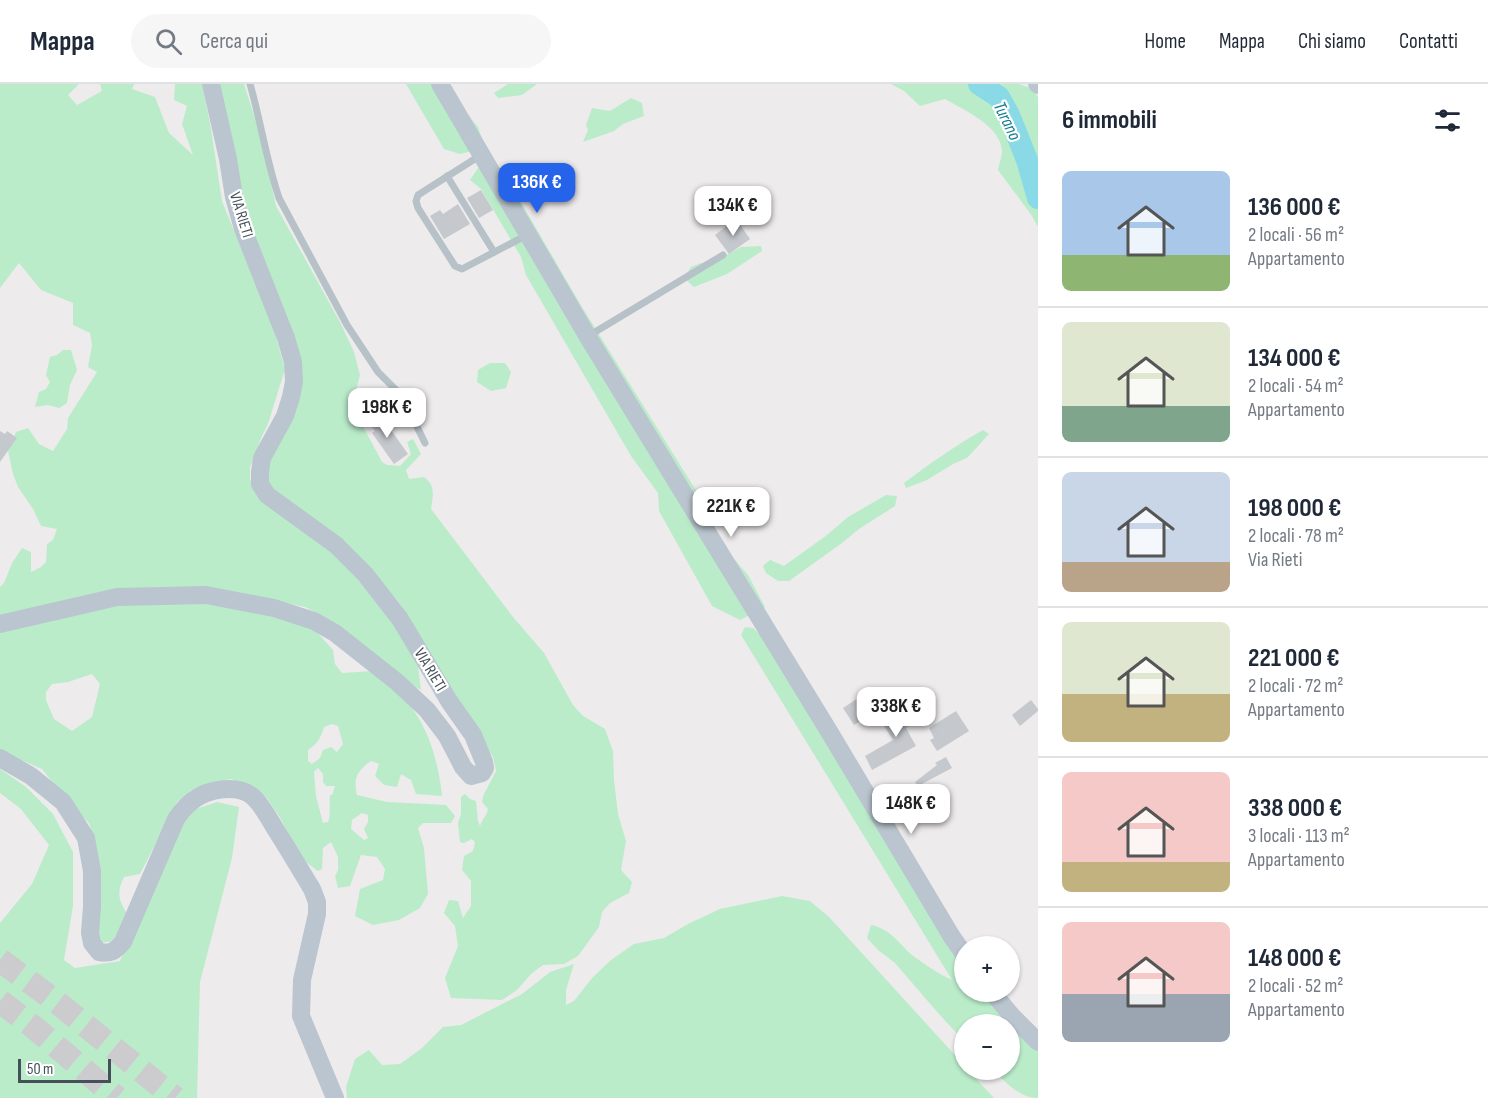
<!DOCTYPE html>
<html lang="it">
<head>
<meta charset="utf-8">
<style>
  body { margin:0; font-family:"Sofia Sans Condensed",sans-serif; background:#f6f6f7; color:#1f2937; height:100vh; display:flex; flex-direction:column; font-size:22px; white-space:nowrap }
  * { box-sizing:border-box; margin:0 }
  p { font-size:20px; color:#747a83 }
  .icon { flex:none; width:33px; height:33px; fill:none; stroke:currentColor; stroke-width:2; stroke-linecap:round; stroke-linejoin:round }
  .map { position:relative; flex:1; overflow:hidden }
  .panel { display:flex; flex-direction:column; background:#fff; width:450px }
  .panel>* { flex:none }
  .buttons { position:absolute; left:954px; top:852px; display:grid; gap:12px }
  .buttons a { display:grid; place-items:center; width:66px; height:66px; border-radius:50%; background:#fff; box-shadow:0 2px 4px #0004; font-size:30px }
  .scale { position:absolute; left:18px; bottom:15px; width:93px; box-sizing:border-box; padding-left:6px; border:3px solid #455058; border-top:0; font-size:16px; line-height:21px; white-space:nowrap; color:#455058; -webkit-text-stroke:4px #fff; paint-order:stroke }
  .price { position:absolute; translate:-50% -51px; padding:0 14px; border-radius:12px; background:#fff; color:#222; font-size:20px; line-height:39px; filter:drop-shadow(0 2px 3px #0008) }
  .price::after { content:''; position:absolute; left:50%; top:36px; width:18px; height:14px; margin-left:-9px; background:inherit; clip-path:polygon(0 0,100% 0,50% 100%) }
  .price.current { background:#2563eb; color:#fff }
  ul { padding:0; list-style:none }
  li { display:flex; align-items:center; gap:18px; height:150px; padding:0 24px }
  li+li { border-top:2px solid #e0e1e3 }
  li span { display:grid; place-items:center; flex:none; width:168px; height:120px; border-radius:9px; color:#555 }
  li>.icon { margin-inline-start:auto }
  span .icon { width:72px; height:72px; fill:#fffc; stroke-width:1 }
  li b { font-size:26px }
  h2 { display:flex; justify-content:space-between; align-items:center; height:72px; padding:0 24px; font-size:26px }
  header { display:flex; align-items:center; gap:36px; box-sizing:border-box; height:84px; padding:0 30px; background:#fff; border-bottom:2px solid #e0e1e3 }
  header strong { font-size:28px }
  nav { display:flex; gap:33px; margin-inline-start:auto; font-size:21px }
  .search { width:420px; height:54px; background:#f6f6f7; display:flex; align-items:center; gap:15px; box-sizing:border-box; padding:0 21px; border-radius:33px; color:#747a83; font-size:22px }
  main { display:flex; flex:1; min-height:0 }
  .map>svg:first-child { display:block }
</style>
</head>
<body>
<header>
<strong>Mappa</strong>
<div class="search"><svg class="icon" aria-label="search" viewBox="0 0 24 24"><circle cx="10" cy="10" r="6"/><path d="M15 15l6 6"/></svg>Cerca qui</div>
<nav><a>Home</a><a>Mappa</a><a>Chi siamo</a><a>Contatti</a></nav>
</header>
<main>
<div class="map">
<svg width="1038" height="1014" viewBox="0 0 1038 1014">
  <rect width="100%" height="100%" fill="#eeebec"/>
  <g fill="#baecca" fill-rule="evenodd">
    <polygon points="0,0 79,0 68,11 77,21 102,7 100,0 134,0 132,5 155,13 169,49 193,71 182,40 187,22 174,16 175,0 202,0 211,45 222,117 273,243 285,285 268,340 262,352 250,383 250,395 257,409 338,472 393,537 418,582 421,606 417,604 323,532 305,523 240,509 0,531 0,503 4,499 12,479 22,464 31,468 31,488 41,483 46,478 47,460 53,456 57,445 41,442 33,425 18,403 13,390 8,367 16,348 28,344 39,360 53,367 67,345 68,334 97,288 88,283 92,261 90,249 73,241 73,219 41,206 19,179 0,204"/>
    <path d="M213,0H244L260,50L276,122L341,240L354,268L360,291L354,314L358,333L382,378L387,381L400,382L411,370L407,358L413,355L421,370L406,386L409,395L424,393C436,402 433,411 431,425L513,533L544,569L573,621L583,632L605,645L613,667L614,697L618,730L626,757L621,786L632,798L629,809L610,819L602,828L599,843L578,872L564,880L543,881L532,889L517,906L502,916L451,914L445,894L458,862L455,842L444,829L449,816L458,817L463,834L471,822V797L462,786L464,772L473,767L475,758L472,755L464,759L460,758L458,739L461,730V713L465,710L470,715L476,717L478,737L480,742C482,736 487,731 488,725L482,718L484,710L496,687L493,673L452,613L409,533L397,516L357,476L272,406L265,394V381L299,298L246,136L240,102L237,75L228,57Z"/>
    <polygon points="406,0 447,0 461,22 478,43 485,64 460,70 444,65"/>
    <polygon points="508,0 537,0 522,11 498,14 494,9"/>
    <path d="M891,0H1019L1033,5L1038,13V143L1032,132L998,86C999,80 1002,73 1002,67C1001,42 964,26 945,15L920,22L904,7Z"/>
    <polygon points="631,14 642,19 644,32 623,40 614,47 583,58 588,46 586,41 592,24 610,27"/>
    <polygon points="478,84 501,84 582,223 715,437 715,453 748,491 765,523 740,536 712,522 659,427 658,409 631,372 526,191 521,173 481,105 470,96"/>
    <polygon points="761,162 762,167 727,190 694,203 684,194 691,183 701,179 716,177 741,163"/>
    <polygon points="63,266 71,266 77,286 70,301 67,319 59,324 48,321 35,323 39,308 46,305 50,298 46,291 50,273 57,271"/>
    <polygon points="490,279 505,279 511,288 506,304 491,307 477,298 478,286"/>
    <path d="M983,346L989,350L967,374L953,380L927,396L906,404L904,399C929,380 955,362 983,346Z"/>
    <polygon points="886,411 897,412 895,422 859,445 842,459 789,497 778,497 766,489 763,482 770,476 784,482 827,451 848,433"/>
    <path d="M174,517L251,525L315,546L333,566L335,580L342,589L373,587C387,600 403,612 414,627C431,651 439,683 442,712L416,710L411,696L401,690L397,703L384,701L375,692L379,680L371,677C357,687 353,694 357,711L387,718L446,721L455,732L451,739H423L418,744L424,764L428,810L420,824L399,836L373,841L355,832L360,805L383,796L385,785L377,773L361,771L350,802L338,804L335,792L338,786V773L331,758L323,764L322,785L318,787L303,776L279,732L267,714L244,699L230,695L210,699L190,707L177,718L140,790L124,793C117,807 118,815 126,828L124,844L110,858H102L94,842L96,762L89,739L75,726L42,685L0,667V546L100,520ZM92,590L100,600L92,633L72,647L54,635L46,616V608L52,600L68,598ZM332,640L338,642L343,660L337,668L331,663L323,666L320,674L312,680L308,677V666C317,660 321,654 324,643ZM318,684L323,690V698L326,702H335L332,711H330C329,718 331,733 328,738L323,739L316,712L314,688ZM362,729L368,731V738L364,745L368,754L364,756L351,745L352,736Z"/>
    <path d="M745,543L753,544L767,557L964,882V908H987L1038,962V1014C1019,1014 1006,998 992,986H1010V940H964V957L938,929L895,879L878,866L867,854L871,841C891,845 898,859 912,871C924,880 939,890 952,896L741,551Z"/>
    <polygon points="0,685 26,703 53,730 73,768 73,822 64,876 75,884 120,877 170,756 196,725 217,718 239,723 232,774 200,898 197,1014 0,1014 0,839 32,800 49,761 21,725 0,709"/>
    <polygon points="782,812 810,817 829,833 964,981 964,986 968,986 994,1014 347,1014 346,1003 355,975 369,966 382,981 400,980 422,964 443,943 461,941 522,910 550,888 574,880 566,906 566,921 574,917 592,894 611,876 634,860 664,854 688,840 720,825"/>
  </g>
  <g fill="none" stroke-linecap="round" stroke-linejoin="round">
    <polyline stroke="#89d9e7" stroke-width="22" points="979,0 999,13 1009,31 1027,76 1038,114"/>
  </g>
  <g fill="#c5c9ce">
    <polygon points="481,106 493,126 479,134 467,114"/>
    <polygon points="458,120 470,140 444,155 430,132 440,126 443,130"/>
    <polygon points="736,135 750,155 729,170 715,151"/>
    <polygon points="375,329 384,340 386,339 408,370 394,380 372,349 375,347 366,336"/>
    <polygon points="0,347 5,350 7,347 17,354 0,378"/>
    <polygon points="861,612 873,629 854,641 843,624"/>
    <polygon points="1031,616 1038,625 1038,627 1020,642 1012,631"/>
    <polygon points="910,618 920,636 906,644 916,662 872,686 865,672 893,656 884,642 900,632 897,626"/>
    <polygon points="956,627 969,647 937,667 930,656 934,654 929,644"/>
    <polygon points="946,673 952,684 918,702 915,698 937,681 935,679"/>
  </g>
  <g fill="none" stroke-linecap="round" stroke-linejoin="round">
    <g stroke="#ccccce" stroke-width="24" stroke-dasharray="24 12" stroke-linecap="butt">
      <polyline points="0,876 58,919 175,1014"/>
      <polyline points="0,917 36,945 117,1014"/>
    </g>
    <g stroke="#b7c1c8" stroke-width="7">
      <path d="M250,0C261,38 266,76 279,114L347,241L378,288L402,312L425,359"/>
      <polyline points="481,71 418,111 416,117 418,124 455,182 462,185 527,151"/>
      <polyline points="447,92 494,168"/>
      <polyline points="590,251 723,171"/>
    </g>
    <g stroke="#bac5cf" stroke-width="18">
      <polyline points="440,0 588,253 830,649 952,853 964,870"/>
      <polyline points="1037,0 1038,1"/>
      <polyline points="0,540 117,513 206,511 274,524 314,537 335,549 397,598 427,626 447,652 463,683 471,692 482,689 485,684 484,678 473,651 449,617 400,535 365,490 336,461 267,411 260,400 260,388 262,374 285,332 291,313 294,298 293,278 286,254 243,145 234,113 228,75 211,0"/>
      <path d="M0,674L31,692L63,718L86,754L92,787V823L90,849L92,859L99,868C112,870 115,867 123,858L176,735C181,728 187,720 195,715C209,705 237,700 252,712C262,720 269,735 276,746C288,765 300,785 312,805L317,818V830L302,896L301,932L335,1014"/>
      <polyline points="992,908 1012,932 1038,958"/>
    </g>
  </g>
  <g text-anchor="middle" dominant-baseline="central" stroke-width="4.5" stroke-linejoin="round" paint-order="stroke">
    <g font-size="16" fill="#455058" stroke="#fff">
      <text transform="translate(241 131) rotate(73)">VIA RIETI</text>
      <text transform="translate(430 586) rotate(59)">VIA RIETI</text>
    </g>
    <g font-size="18" font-style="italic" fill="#127e90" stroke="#fff">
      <text transform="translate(1007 37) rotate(64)">Turano</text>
    </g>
  </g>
</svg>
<div class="buttons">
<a>+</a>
<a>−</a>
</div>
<div class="scale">50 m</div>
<b class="price current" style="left:537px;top:130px">136K €</b>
<b class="price" style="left:733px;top:153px">134K €</b>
<b class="price" style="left:387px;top:355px">198K €</b>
<b class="price" style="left:731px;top:454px">221K €</b>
<b class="price" style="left:896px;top:654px">338K €</b>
<b class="price" style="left:911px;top:751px">148K €</b>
</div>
<section class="panel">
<h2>6 immobili<svg class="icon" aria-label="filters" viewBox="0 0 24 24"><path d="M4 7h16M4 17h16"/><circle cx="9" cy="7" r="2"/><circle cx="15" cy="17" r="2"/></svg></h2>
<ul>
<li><span style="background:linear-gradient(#a9c7e8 70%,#8fb573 0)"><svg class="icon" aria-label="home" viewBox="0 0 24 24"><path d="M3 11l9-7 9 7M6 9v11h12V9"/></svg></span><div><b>136 000 €</b><p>2 locali · 56 m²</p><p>Appartamento</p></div></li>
<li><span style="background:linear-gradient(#dfe7d0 70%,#7fa58c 0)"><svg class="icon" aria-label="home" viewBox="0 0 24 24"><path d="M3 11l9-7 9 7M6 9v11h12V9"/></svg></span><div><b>134 000 €</b><p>2 locali · 54 m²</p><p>Appartamento</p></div></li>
<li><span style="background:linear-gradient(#c9d6e8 75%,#b9a48a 0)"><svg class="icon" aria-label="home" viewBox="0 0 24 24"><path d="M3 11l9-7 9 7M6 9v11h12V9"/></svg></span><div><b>198 000 €</b><p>2 locali · 78 m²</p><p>Via Rieti</p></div></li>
<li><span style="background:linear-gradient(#dfe7d0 60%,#c2b280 0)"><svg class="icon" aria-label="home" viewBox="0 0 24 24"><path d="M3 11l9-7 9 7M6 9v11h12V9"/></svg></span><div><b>221 000 €</b><p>2 locali · 72 m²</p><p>Appartamento</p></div></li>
<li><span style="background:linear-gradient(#f6c9c9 75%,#c2b280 0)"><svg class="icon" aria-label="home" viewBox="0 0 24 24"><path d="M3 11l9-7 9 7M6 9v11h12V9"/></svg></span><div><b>338 000 €</b><p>3 locali · 113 m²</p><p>Appartamento</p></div></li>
<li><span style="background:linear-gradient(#f6c9c9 60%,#9aa5b1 0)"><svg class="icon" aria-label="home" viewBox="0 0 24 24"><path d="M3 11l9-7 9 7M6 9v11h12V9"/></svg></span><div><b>148 000 €</b><p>2 locali · 52 m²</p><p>Appartamento</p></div></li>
</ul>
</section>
</main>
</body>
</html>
